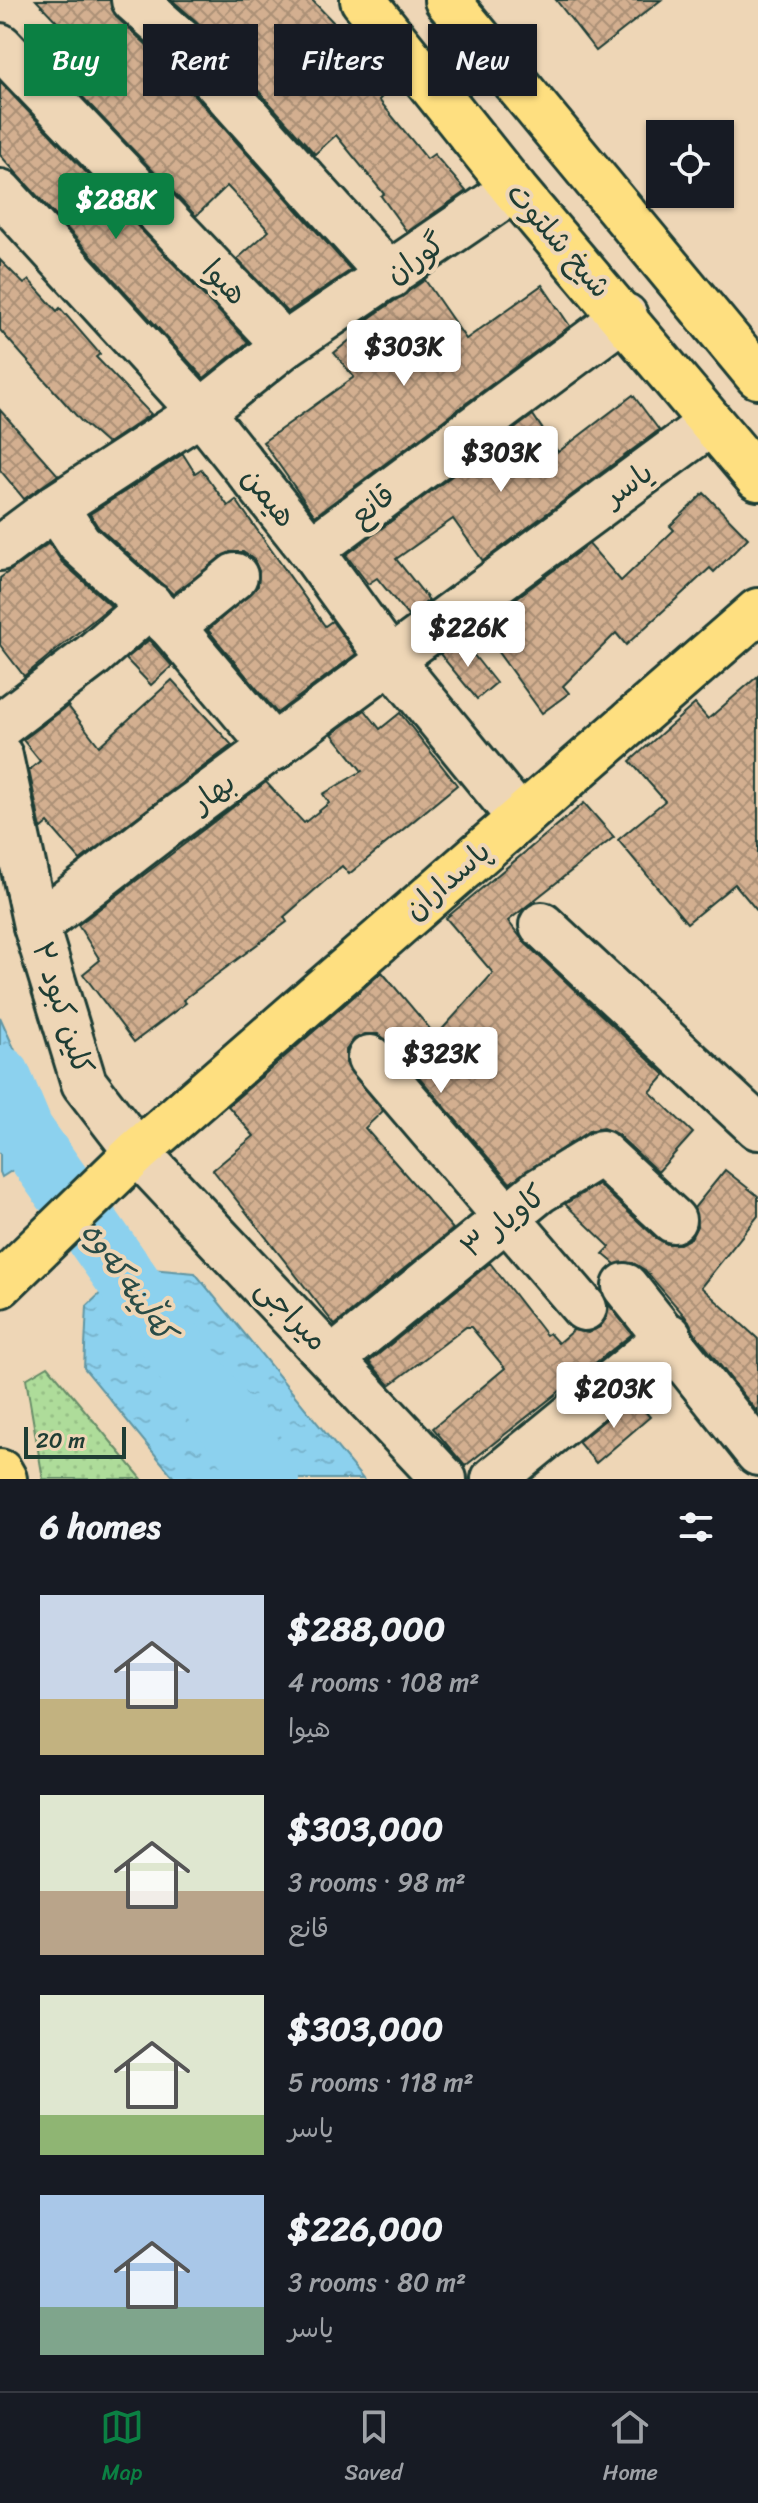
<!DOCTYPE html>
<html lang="en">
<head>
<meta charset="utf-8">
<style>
  body { margin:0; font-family:Sriracha,"Playpen Sans Arabic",sans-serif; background:#242831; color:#f1f3f6; height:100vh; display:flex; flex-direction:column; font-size:30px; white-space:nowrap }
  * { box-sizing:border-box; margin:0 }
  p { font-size:26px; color:#9ea1a6 }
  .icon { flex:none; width:44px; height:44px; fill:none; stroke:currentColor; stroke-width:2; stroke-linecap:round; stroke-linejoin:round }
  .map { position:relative; height:1479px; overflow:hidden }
  .drawer { display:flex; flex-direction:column; background:#171b24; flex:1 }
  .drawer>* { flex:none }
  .guide { position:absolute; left:24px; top:24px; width:710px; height:72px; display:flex; gap:16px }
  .tools { position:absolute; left:646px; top:120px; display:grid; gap:16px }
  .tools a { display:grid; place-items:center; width:88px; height:88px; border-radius:0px; background:#171b24; box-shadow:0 2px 6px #0004; font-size:40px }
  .scale { position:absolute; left:24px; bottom:20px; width:102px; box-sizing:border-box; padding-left:8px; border:4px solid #1f3d34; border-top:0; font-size:22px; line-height:28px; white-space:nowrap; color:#1f3d34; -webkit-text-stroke:6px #eed6b6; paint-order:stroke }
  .price { position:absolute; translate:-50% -68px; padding:0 18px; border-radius:8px; background:#fff; color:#222; font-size:26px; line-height:52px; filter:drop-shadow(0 2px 4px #0008) }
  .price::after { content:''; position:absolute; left:50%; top:48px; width:24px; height:18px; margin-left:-12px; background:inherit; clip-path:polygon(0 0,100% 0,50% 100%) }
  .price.on { background:#0b8043; color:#fff }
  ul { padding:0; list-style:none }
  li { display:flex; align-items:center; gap:24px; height:200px; padding:0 40px }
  li span { display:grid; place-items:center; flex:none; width:224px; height:160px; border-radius:0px; color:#555 }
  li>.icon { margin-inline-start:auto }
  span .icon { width:96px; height:96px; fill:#fffc; stroke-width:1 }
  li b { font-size:34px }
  h2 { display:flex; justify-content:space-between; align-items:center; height:96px; padding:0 40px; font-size:34px }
  .pill { padding:0 28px; border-radius:0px; background:#171b24; box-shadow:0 2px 6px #0004; font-size:28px; line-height:72px }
  .pill.on { background:#0b8043; color:#fff }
  .menu { display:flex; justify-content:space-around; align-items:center; height:112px; border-top:2px solid #363941; background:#171b24; font-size:22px; color:#9ea1a6 }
  .menu a { display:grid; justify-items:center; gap:4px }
  .menu .on { color:#0b8043 }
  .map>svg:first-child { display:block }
</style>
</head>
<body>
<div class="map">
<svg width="758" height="1479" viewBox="0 0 758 1479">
  <defs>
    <pattern id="park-dots" width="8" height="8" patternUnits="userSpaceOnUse" patternTransform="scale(2)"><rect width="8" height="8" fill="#aedc9a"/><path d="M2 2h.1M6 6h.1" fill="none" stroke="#95be85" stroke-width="1.8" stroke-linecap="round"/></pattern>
    <pattern id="water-ripples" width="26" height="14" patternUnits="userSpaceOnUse" patternTransform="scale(2)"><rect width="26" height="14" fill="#8cd1ee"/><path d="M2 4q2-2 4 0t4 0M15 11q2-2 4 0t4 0" fill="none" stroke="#78b4cd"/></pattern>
    <pattern id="building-cross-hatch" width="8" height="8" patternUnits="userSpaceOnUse" patternTransform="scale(2)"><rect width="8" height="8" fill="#d3af90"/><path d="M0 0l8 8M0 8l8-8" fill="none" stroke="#ab9076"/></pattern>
  </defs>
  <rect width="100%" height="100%" fill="#eed6b6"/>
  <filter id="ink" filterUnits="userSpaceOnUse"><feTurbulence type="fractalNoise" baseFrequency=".0125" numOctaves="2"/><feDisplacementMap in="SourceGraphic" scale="16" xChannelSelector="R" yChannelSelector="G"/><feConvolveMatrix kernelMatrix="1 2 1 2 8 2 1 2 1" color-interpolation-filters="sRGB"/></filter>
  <g filter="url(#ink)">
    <polygon fill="url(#park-dots)" stroke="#668c67" stroke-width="2" points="48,1366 142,1479 43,1479 26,1379"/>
    <g fill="url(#water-ripples)" stroke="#6096a4" stroke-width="2">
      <polygon points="0,1017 56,1142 2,1177 0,1172"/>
      <polygon points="128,1267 195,1273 363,1479 175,1479 84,1368 87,1306"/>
    </g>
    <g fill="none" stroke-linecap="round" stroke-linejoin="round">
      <polyline stroke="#8cd1ee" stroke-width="62" points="0,1077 23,1132 268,1479"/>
    </g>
    <g fill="url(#building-cross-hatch)" stroke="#1f3d34" stroke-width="2">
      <polygon points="36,0 110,0 117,18 160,57 351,270 288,312 237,259 269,231 227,186 196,216 57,70 82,48"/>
      <polygon points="172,0 312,0 361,51 352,60 385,93 379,100 427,159 434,154 466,191 407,232 381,196 384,194 336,135 315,154 197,22"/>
      <polygon points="556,0 661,0 596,51"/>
      <polygon points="0,82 248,342 204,378 0,155"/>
      <polygon points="0,260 24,284 29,280 57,311 60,308 100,354 96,357 151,414 107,444 81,421 0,330"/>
      <polygon points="425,280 466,339 542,285 570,326 315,516 263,442 354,377 334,353 362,330 358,326"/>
      <polygon points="633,395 659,430 483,561 453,519 396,559 429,600 408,616 377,578 368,584 346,555 533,415 558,452"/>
      <polygon points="0,410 58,475 24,499 0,470"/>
      <polygon points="183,454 195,473 201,469 228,506 236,500 325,626 332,621 356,654 277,713 208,630 258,586 259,571 254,560 243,552 230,552 173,594 98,527 90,514"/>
      <polygon points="704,493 748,538 714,572 710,568 626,645 616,633 563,686 569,693 542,713 479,626 589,544 621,581 674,530 670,526"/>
      <polygon points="49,543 62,562 111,606 24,676 0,645 0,578"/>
      <polygon points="461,639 496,683 477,699 440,654"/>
      <polygon points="149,640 172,666 151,685 126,659"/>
      <polygon points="758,676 758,912 735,884 687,923 618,840 665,801 630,761 695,704 708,719"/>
      <polygon points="172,680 232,745 80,860 48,823 41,829 29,770 40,761 23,740 68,706 99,746"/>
      <polygon points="365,710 380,729 400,713 457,785 349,874 342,866 284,917 287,922 183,1000 186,1003 134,1042 83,974 100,960 78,925 266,782 304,823 329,803 323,794 362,771 332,734"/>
      <polygon points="584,803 614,837 508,921 525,943 665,1075 650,1092 693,1133 658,1172 617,1134 603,1128 589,1131 510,1183 389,1042 378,1034 365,1034 354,1039 346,1050 346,1063 383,1111 365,1128 453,1229 335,1325 213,1170 254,1136 228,1106 382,972 436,1036 493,973 446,918"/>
      <polygon points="725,1170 758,1196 758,1216 701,1287 758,1339 758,1413 694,1332 689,1321 645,1270 633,1263 615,1264 603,1254 610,1247 565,1204 598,1184 656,1238 667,1244 680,1244 691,1238 697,1226 694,1208"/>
      <polygon points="490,1263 546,1335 549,1333 558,1343 573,1330 588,1333 600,1327 607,1317 609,1305 632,1334 465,1466 433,1428 505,1368 471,1327 466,1327 390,1385 369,1362"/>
      <polygon points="633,1397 650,1417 596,1463 578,1442"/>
    </g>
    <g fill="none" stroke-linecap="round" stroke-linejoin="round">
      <g stroke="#1f3d34" stroke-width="50">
        <g id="minor">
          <polyline points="134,0 178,39 390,276"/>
          <polyline points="0,46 285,345"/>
          <polyline points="0,192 201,412 311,550 390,659 519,817"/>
          <polyline points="55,507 79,543 172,627 274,748"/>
          <polyline points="0,548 55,507 201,412 285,345 514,189"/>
          <polyline points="311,550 625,316"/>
          <polyline points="172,627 235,576"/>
          <polyline points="0,726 92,656 150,605"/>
          <polyline points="0,756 36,926 84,1083 137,1152 444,1479"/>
          <polyline points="542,925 758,1127"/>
          <polyline points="36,926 156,833 711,423"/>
          <polyline points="370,1058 584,1308"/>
          <polyline points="625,1286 758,1453"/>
          <polyline points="334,1358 539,1191 601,1153 673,1220"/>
          <polyline points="494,1479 669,1336"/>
        </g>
      </g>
      <g stroke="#1f3d34" stroke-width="50">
        <g id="major">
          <polyline points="363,0 514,189 758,478"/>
          <polyline points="447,0 758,376"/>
          <polyline points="0,1285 137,1152 758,611"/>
          <polyline points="0,1472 4,1479"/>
        </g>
      </g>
      <use href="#minor" stroke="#eed6b6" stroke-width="44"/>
      <use href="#major" stroke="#fedf80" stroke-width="44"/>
    </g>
  </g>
  <g text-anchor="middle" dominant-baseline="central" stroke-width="8" stroke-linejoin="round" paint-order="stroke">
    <g font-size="30" fill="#1f3d34" stroke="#eed6b6">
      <text transform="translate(559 240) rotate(49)">شیخ شلتوت</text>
      <text transform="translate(415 258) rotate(-35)">گوران</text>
      <text transform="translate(225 282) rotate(46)">هیوا</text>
      <text transform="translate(628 484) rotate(-36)">یاسر</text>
      <text transform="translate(269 497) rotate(51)">هیمن</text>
      <text transform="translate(372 505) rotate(-37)">قانع</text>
      <text transform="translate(213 792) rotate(-36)">بهار</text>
      <text transform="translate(447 880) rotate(-41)">پاسداران</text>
      <text transform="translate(63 1008) rotate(72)">کلین کبود ۲</text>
      <text transform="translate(503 1221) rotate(-38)">کاویار ۳</text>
      <text transform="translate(292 1314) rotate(46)">میراجی</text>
    </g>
    <g font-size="32" font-style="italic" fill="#2a4c47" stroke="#eed6b6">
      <text transform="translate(128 1281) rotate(55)">کەڵینەکەوە</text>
    </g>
  </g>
</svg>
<div class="tools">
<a><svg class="icon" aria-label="locate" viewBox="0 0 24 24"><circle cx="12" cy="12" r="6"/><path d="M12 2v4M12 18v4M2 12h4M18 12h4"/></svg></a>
</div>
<div class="scale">20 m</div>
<b class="price on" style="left:116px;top:241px">$288K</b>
<b class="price" style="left:404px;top:388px">$303K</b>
<b class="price" style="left:501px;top:494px">$303K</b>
<b class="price" style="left:468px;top:669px">$226K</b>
<b class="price" style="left:441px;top:1095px">$323K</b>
<b class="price" style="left:614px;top:1430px">$203K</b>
<div class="guide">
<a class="pill on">Buy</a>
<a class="pill">Rent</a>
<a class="pill">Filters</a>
<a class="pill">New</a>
</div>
</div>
<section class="drawer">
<h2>6 homes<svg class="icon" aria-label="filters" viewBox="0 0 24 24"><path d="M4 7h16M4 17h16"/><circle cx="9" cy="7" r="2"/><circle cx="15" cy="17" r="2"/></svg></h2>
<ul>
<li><span style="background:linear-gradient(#c9d6e8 65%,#c2b280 0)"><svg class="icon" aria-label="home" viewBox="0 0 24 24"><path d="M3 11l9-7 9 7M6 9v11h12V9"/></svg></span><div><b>$288,000</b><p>4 rooms · 108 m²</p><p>هیوا</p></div></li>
<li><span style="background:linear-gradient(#dfe7d0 60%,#b9a48a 0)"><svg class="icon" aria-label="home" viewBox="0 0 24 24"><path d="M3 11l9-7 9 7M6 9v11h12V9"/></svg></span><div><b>$303,000</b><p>3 rooms · 98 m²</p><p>قانع</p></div></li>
<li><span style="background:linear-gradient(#dfe7d0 75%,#8fb573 0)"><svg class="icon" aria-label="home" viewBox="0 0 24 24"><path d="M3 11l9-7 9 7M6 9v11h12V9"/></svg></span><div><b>$303,000</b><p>5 rooms · 118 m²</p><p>یاسر</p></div></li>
<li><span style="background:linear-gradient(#a9c7e8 70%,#7fa58c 0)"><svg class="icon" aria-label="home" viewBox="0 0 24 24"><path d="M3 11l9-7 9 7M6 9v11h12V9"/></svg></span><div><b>$226,000</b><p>3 rooms · 80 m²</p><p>یاسر</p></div></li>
</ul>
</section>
<nav class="menu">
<a class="on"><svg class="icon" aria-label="map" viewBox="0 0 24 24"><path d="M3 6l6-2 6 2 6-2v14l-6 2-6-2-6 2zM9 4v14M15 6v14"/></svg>Map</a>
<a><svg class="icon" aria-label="saved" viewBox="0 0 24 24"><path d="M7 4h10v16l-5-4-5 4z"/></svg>Saved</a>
<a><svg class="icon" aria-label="home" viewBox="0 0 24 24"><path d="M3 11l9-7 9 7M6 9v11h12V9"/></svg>Home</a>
</nav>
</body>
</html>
